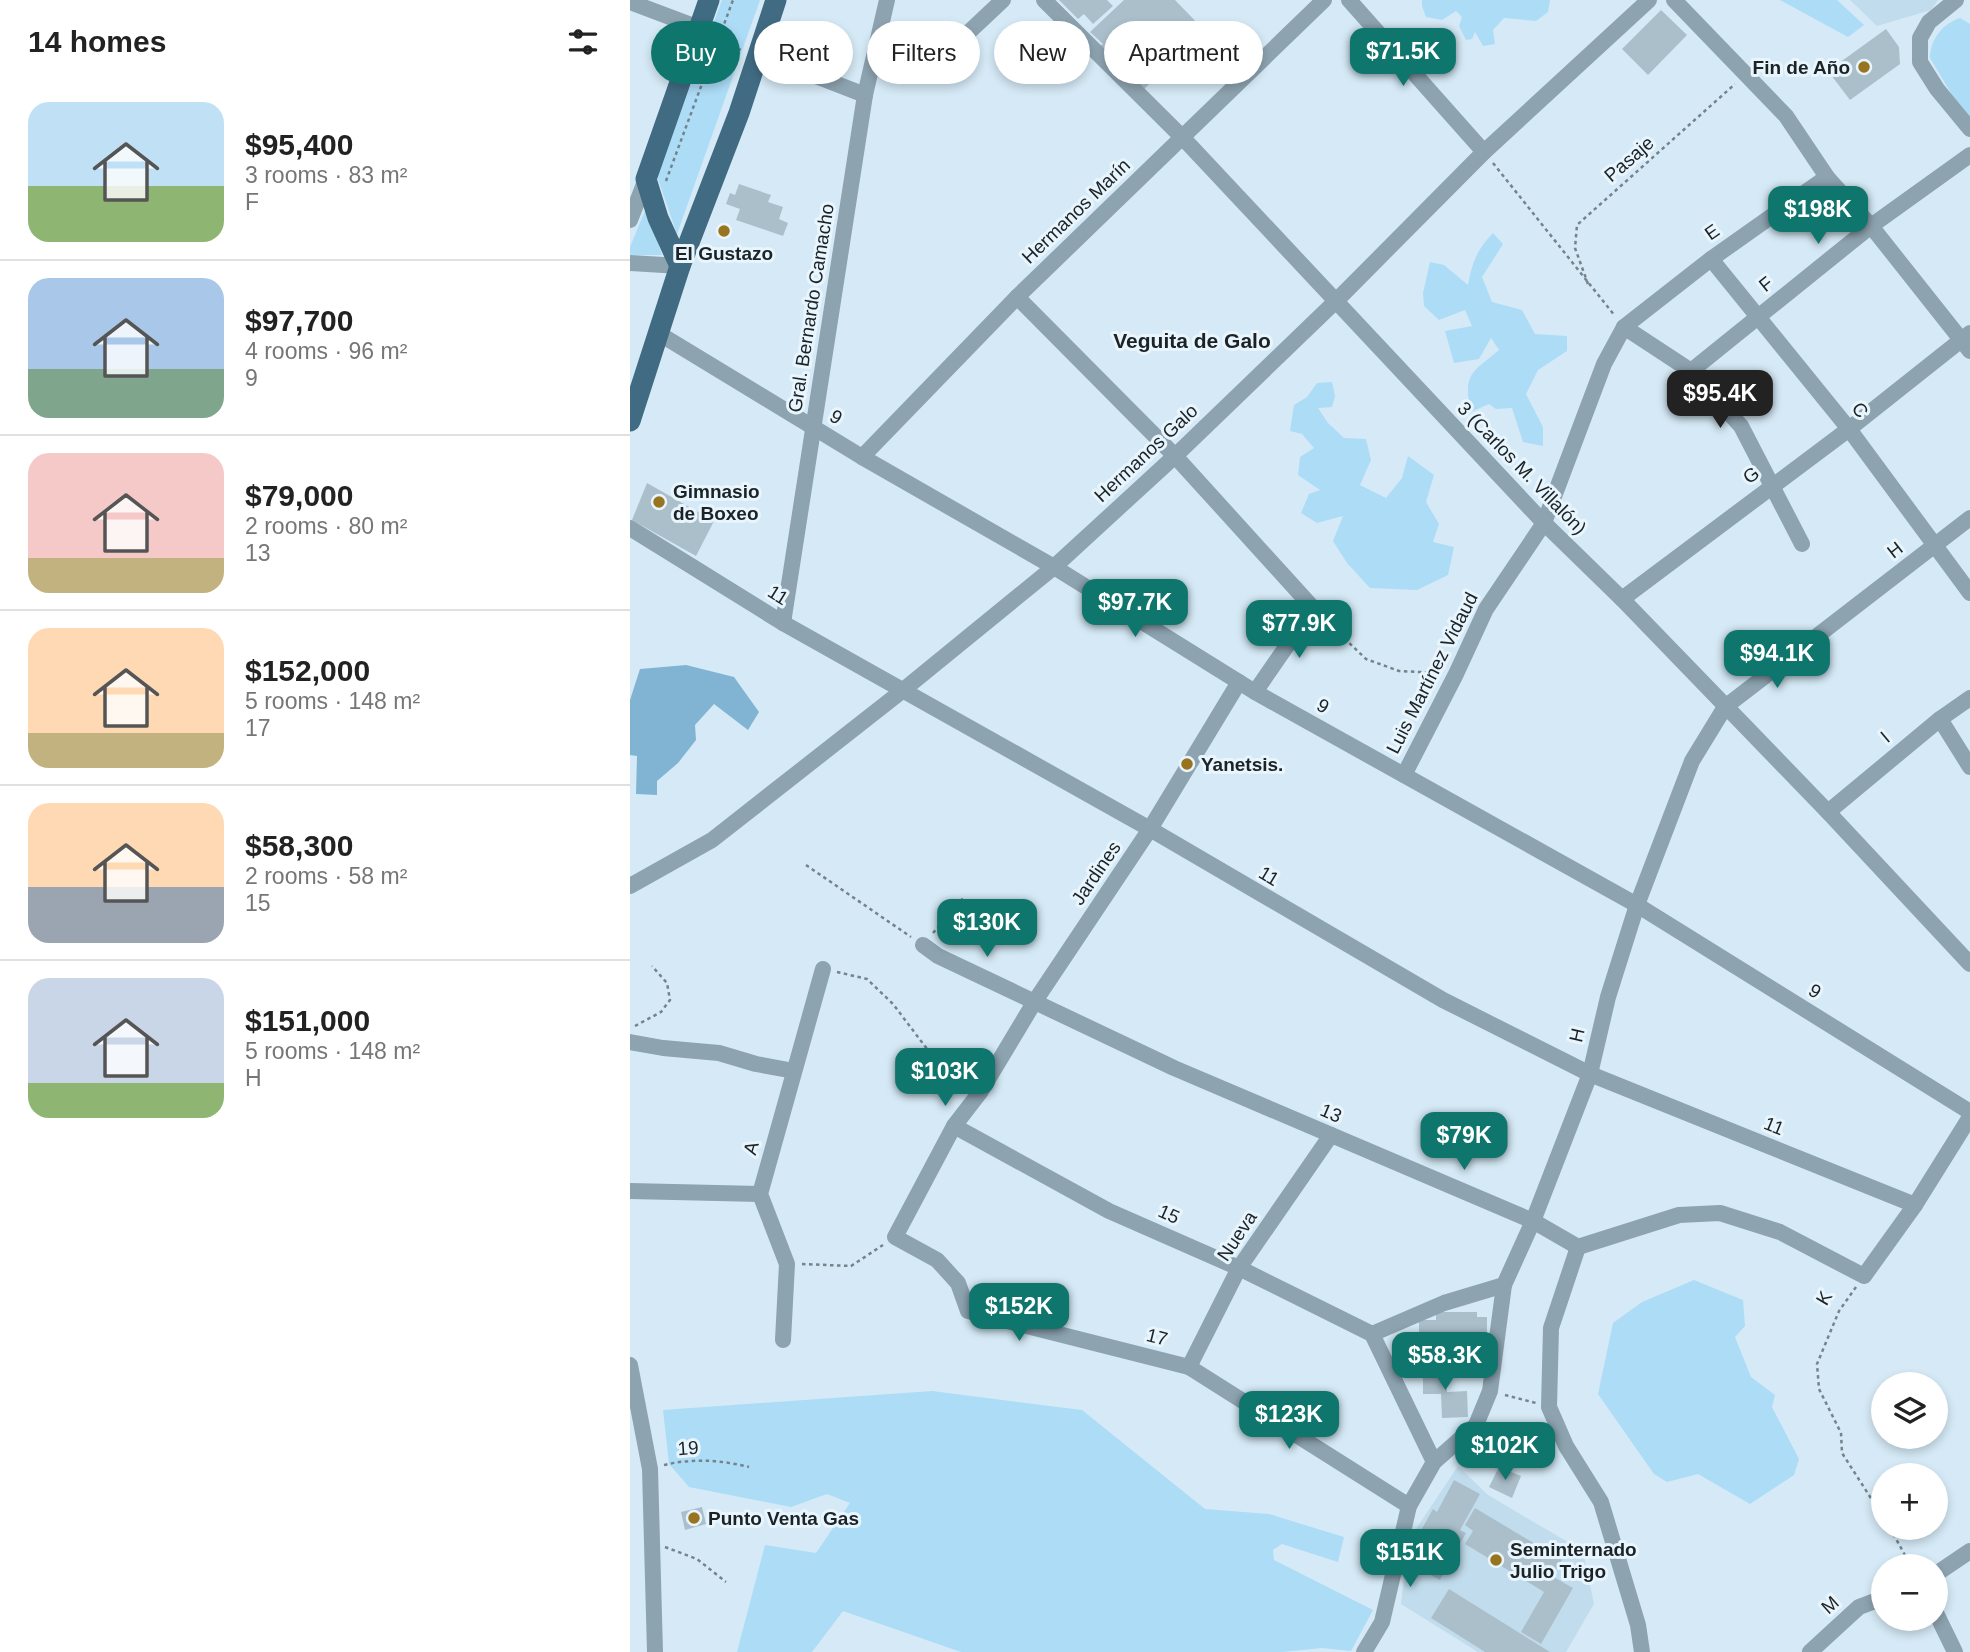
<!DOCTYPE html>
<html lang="en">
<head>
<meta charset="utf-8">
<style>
  body { margin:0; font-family:Arial,sans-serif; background:#f6f6f6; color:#222; height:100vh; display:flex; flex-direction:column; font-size:26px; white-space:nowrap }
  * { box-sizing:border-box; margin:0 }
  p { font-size:23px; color:#767676 }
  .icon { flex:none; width:38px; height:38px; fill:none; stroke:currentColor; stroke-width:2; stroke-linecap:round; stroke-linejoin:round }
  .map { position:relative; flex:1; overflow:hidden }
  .side { display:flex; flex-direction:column; background:#fff; width:630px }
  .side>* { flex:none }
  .banner { position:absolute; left:21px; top:21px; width:665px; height:63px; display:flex; gap:14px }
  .controls { position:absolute; left:1241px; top:1372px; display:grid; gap:14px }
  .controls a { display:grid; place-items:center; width:77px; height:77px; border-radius:50%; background:#fff; box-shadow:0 4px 10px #0003; font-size:35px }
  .price { position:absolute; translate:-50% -60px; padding:0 16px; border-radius:14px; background:#0f766e; color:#fff; font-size:23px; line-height:46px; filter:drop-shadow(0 2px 4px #0008) }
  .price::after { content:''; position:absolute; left:50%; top:42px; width:21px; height:16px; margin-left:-10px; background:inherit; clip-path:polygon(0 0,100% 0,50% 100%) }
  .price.current { background:#222; color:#fff }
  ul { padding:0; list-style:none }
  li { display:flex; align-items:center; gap:21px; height:175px; padding:0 28px }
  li+li { border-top:2px solid #e0e0e0 }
  li span { display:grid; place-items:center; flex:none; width:196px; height:140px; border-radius:21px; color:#555 }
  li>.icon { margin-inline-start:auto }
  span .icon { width:84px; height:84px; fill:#fffc; stroke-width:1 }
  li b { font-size:30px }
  h2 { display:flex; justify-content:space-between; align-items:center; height:84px; padding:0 28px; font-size:30px }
  .tag { padding:0 24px; border-radius:32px; background:#fff; box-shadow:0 4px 10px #0003; font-size:24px; line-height:63px }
  .tag.current { background:#0f766e; color:#fff }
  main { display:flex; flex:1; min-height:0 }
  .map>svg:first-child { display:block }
</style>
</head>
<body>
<main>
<section class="side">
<h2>14 homes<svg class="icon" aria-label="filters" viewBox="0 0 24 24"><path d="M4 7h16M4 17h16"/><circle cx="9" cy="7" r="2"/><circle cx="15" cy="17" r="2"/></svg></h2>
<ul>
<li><span style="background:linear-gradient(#bfe0f5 60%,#8fb573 0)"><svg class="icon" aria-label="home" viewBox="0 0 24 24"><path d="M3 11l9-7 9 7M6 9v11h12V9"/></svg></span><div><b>$95,400</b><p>3 rooms · 83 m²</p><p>F</p></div></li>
<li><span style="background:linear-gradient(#a9c7e8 65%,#7fa58c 0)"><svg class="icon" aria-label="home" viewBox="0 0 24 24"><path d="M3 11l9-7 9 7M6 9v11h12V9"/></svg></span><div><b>$97,700</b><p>4 rooms · 96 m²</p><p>9</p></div></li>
<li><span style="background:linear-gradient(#f6c9c9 75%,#c2b280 0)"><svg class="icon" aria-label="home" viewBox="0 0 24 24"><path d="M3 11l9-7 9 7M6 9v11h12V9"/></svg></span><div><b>$79,000</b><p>2 rooms · 80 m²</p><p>13</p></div></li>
<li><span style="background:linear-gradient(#ffd9b3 75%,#c2b280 0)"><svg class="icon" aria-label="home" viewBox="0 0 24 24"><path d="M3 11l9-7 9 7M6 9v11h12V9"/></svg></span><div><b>$152,000</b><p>5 rooms · 148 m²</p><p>17</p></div></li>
<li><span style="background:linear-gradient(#ffd9b3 60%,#9aa5b1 0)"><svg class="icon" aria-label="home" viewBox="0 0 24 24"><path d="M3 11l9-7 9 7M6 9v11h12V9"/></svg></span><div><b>$58,300</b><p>2 rooms · 58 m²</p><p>15</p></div></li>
<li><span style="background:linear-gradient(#c9d6e8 75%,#8fb573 0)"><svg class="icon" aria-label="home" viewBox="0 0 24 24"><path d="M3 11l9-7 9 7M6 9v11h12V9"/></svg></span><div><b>$151,000</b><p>5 rooms · 148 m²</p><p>H</p></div></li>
</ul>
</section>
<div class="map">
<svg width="1340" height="1652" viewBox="0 0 1340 1652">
  <rect width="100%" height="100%" fill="#d5eaf6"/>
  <g fill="#c1dded">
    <polygon points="1220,0 1308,0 1301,10 1247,26"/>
    <polygon points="828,1466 858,1495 953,1551 964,1604 936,1652 848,1652 771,1604 775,1569 784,1532"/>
  </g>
  <g fill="#addcf7">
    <polygon points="92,0 130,0 47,234 27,176"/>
    <polygon points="792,0 920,0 918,12 906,21 874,18 863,30 865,44 853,46 845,32 842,39 836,40 829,26 832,17 826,11 812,20 796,17 792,6"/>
    <polygon points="1150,0 1207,0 1234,25 1218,37"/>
    <path d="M1330,18L1340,24V125L1300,58C1300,40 1312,24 1330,18Z"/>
    <polygon points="16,208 32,255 0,255 0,247"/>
    <path d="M863,233L873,244L852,277L862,302L892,310L905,334L937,336V351L908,370L896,394L913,427V446L893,442L882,408L866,409L859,404L841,412C832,373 843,372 869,350L861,338L849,359L824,363L815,331L842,326L835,310L809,320L794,306L793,293L800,262L814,265L838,285C842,263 847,249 863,233Z"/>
    <polygon points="702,382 705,396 702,407 688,408 698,423 714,438 736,439 741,460 730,485 756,498 772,478 778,456 804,475 796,502 809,524 803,542 824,547 818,575 787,590 740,588 717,563 703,541 713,516 687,523 671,513 679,494 690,490 668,475 670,457 684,448 672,434 660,431 664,405 677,397 687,383"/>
    <polygon points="1064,1280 1113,1300 1115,1326 1105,1337 1121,1377 1145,1395 1142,1407 1169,1459 1164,1475 1120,1504 1068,1474 1037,1482 1024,1474 968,1394 983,1323 1012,1302"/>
    <polygon points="302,1391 452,1410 575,1509 639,1514 714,1537 708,1562 652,1544 643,1550 644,1560 743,1610 721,1651 692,1648 653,1652 331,1652 213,1611 182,1652 107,1652 135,1545 186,1553 220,1503 197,1494 161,1507 59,1487 39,1464 33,1410"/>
  </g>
  <polygon fill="#80b4d2" points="56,665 104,677 129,712 118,730 84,704 65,725 66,740 48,763 27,781 27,795 6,794 7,756 0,755 0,700 10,669"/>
  <g fill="#abbfcb">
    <polygon points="429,0 477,0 483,6 463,24 454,14 448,19"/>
    <polygon points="494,0 545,0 575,31 513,90 470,46 473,44 460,32"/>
    <polygon points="1031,10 1057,35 1018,75 992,49"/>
    <polygon points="1256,29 1269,47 1270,64 1220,100 1198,71"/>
    <polygon points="109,184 141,195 138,202 153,207 149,219 158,223 153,236 106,220 110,209 96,204 100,193 105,195"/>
    <polygon points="17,483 84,521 66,556 2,520"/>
    <polygon points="806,1312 847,1312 847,1317 857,1317 857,1347 789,1347 789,1320 806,1320"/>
    <polygon points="854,1357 854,1374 827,1374 827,1358"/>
    <polygon points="793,1365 816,1365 817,1392 837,1391 838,1417 812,1418 811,1394 793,1394"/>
    <polygon points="869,1467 891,1476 882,1498 859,1487"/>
    <polygon points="824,1480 850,1494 830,1530 836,1533 810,1580 784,1566 794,1548 784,1543 803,1509 807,1512"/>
    <polygon points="72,1507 76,1524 55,1530 51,1512"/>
    <polygon points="845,1508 932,1560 922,1576 943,1588 911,1644 891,1632 914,1592 835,1544 843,1531 835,1525"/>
    <polygon points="819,1589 920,1652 855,1652 801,1618"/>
  </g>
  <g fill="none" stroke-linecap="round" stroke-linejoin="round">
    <g stroke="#75838b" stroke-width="2.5" stroke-dasharray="3.5 3.5" stroke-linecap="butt">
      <polyline points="88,41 111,50"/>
      <polyline points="863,163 985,316"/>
      <polyline points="36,181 103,0"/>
      <polyline points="958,284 945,248 947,225 1105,84"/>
      <polyline points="694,619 736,659 769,671 809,673"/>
      <polyline points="176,865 281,937"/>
      <polyline points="303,933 335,896"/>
      <polyline points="207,972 237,979 263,1004 316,1074 337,1085"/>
      <polyline points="5,1026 31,1012 40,1000 37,983 22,966"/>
      <polyline points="172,1264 221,1266 253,1245"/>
      <polyline points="1226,1287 1209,1311 1187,1364 1189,1389 1211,1433 1212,1453 1253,1517"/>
      <polyline points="875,1395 906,1403"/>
      <path d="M34,1465C63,1458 90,1460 119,1467"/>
      <polyline points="1260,1528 1281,1566"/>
      <polyline points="35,1547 67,1559 96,1582"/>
    </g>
    <g stroke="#8da3b0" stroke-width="16">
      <polyline points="414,0 553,138 914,523 992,599 1198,812 1340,964"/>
      <polyline points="719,0 854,152"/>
      <polyline points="1044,0 1156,116 1197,177 1241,226 1340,351"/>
      <polyline points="1326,0 1299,22 1290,38 1290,62 1307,89 1340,129"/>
      <polyline points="0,2 69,28"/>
      <polyline points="129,54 235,95"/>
      <polyline points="306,63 373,0"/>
      <polyline points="0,220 16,179"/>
      <polyline points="1081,259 1219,429 1340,593"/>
      <polyline points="0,263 50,266"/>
      <polyline points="387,297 545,456 683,608 625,692"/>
      <polyline points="994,327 1061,371 1111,426 1172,544"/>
      <polyline points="28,333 232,457 424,567 625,692 1007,905 1340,1112"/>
      <polyline points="1061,371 1241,226 1340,155"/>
      <polyline points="232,457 387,297 694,0"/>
      <polyline points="0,528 153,623 520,829 813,1000 960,1074 1285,1205"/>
      <polyline points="992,599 1219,429 1340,333"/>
      <polyline points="153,623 235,95 257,0"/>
      <polyline points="609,682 520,829 405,1001 351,1091 324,1126 265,1237 307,1260 328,1283 338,1311 559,1367 779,1506"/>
      <polyline points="1310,719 1340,767"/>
      <polyline points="774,775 826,674 856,609 914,523 974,364 994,327 1081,259 1197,177"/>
      <polyline points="1198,812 1310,719 1340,698"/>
      <polyline points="0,886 82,840 272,691 424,567 545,456 707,300 854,152 1019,0"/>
      <polyline points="293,945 308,956 544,1068 903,1221 948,1247 1049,1215 1090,1213 1150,1232 1234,1276 1285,1205 1340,1117"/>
      <polyline points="0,1042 33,1048 89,1053 126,1064 164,1071"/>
      <polyline points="324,1126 479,1211 609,1268 742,1334"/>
      <polyline points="0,1191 130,1194"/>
      <polyline points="948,1247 921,1328 919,1407 936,1446 971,1502 1008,1625 1012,1652"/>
      <polyline points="153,1340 157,1264 130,1194 193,969"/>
      <polyline points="0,1365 20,1469 25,1652"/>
      <polyline points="559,1367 609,1268 701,1135"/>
      <polyline points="804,1462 742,1334 814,1303 874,1285"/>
      <polyline points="1306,1574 1340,1551"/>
      <polyline points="1306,1613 1325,1652"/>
      <polyline points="734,1652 752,1622 779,1506 804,1462 846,1425 860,1391 874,1285 903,1221 960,1074 978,997 1007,905 1062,761 1095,707 1340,518"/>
      <polyline points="1180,1652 1229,1607 1253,1598"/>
    </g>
    <g stroke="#416b82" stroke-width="21">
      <polyline points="50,266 28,218 16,179 79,0"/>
      <polyline points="0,421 50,266 109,113 146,0"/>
    </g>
  </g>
  <g fill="#98741e" stroke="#e9f5fd" stroke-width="2.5">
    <circle cx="1234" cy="67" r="7"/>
    <circle cx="94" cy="231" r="7"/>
    <circle cx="29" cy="502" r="7"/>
    <circle cx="557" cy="764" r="7"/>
    <circle cx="64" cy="1518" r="7"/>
    <circle cx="866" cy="1560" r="7"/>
  </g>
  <g text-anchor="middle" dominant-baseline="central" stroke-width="6" stroke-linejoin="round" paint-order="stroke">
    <g font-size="19" font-weight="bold" fill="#1b2327" stroke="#e9f5fd" text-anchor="start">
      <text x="1220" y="67" text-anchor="end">Fin de Año</text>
      <text x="94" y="253" text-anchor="middle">El Gustazo</text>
      <text x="43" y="491">Gimnasio<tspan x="43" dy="22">de Boxeo</tspan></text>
      <text x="571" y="764">Yanetsis.</text>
      <text x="78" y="1518">Punto Venta Gas</text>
      <text x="880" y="1549">Seminternado<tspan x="880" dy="22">Julio Trigo</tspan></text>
    </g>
    <g font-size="19" fill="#1b2327" stroke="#e9f5fd">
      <text transform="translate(999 159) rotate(-41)">Pasaje</text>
      <text transform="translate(446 211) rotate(-44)">Hermanos Marín</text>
      <text transform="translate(1082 232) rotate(-35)">E</text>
      <text transform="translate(1136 284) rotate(-39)">F</text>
      <text transform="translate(181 308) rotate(-81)">Gral. Bernardo Camacho</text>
      <text transform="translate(1230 410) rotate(52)">C</text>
      <text transform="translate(206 417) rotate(31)">9</text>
      <text transform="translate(516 453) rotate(-43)">Hermanos Galo</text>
      <text transform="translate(892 468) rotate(46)">3 (Carlos M. Villalón)</text>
      <text transform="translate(1121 475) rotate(-37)">G</text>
      <text transform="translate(1265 550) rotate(-38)">H</text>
      <text transform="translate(148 595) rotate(32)">11</text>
      <text transform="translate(802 673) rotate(-63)">Luis Martínez Vidaud</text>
      <text transform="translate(693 706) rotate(29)">9</text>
      <text transform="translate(1255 737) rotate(-40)">I</text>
      <text transform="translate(466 873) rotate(-56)">Jardines</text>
      <text transform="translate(639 876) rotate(31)">11</text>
      <text transform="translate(1185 991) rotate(32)">9</text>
      <text transform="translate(947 1035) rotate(-77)">H</text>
      <text transform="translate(701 1113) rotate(23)">13</text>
      <text transform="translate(1144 1126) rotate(22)">11</text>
      <text transform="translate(121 1148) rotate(-74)">A</text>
      <text transform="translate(539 1214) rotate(24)">15</text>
      <text transform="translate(607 1236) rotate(-56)">Nueva</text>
      <text transform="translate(1194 1298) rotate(-60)">K</text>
      <text transform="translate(527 1337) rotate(14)">17</text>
      <text transform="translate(58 1448) rotate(-4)">19</text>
      <text transform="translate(1200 1605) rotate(-42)">M</text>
    </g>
    <g font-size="21" font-weight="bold" fill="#1b2327" stroke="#e9f5fd">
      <text x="562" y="340">Veguita de Galo</text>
    </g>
  </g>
</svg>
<div class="controls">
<a><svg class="icon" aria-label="layers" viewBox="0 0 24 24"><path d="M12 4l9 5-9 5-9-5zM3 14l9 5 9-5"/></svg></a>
<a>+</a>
<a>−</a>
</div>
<b class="price" style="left:773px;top:88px">$71.5K</b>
<b class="price" style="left:1188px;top:246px">$198K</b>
<b class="price current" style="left:1090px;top:430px">$95.4K</b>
<b class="price" style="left:505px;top:639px">$97.7K</b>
<b class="price" style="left:669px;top:660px">$77.9K</b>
<b class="price" style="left:1147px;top:690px">$94.1K</b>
<b class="price" style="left:357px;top:959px">$130K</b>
<b class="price" style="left:315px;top:1108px">$103K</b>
<b class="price" style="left:834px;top:1172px">$79K</b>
<b class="price" style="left:389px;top:1343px">$152K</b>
<b class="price" style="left:815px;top:1392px">$58.3K</b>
<b class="price" style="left:659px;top:1451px">$123K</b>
<b class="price" style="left:875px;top:1482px">$102K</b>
<b class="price" style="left:780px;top:1589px">$151K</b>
<div class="banner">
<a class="tag current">Buy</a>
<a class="tag">Rent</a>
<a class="tag">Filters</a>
<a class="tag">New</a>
<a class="tag">Apartment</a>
</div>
</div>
</main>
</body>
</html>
